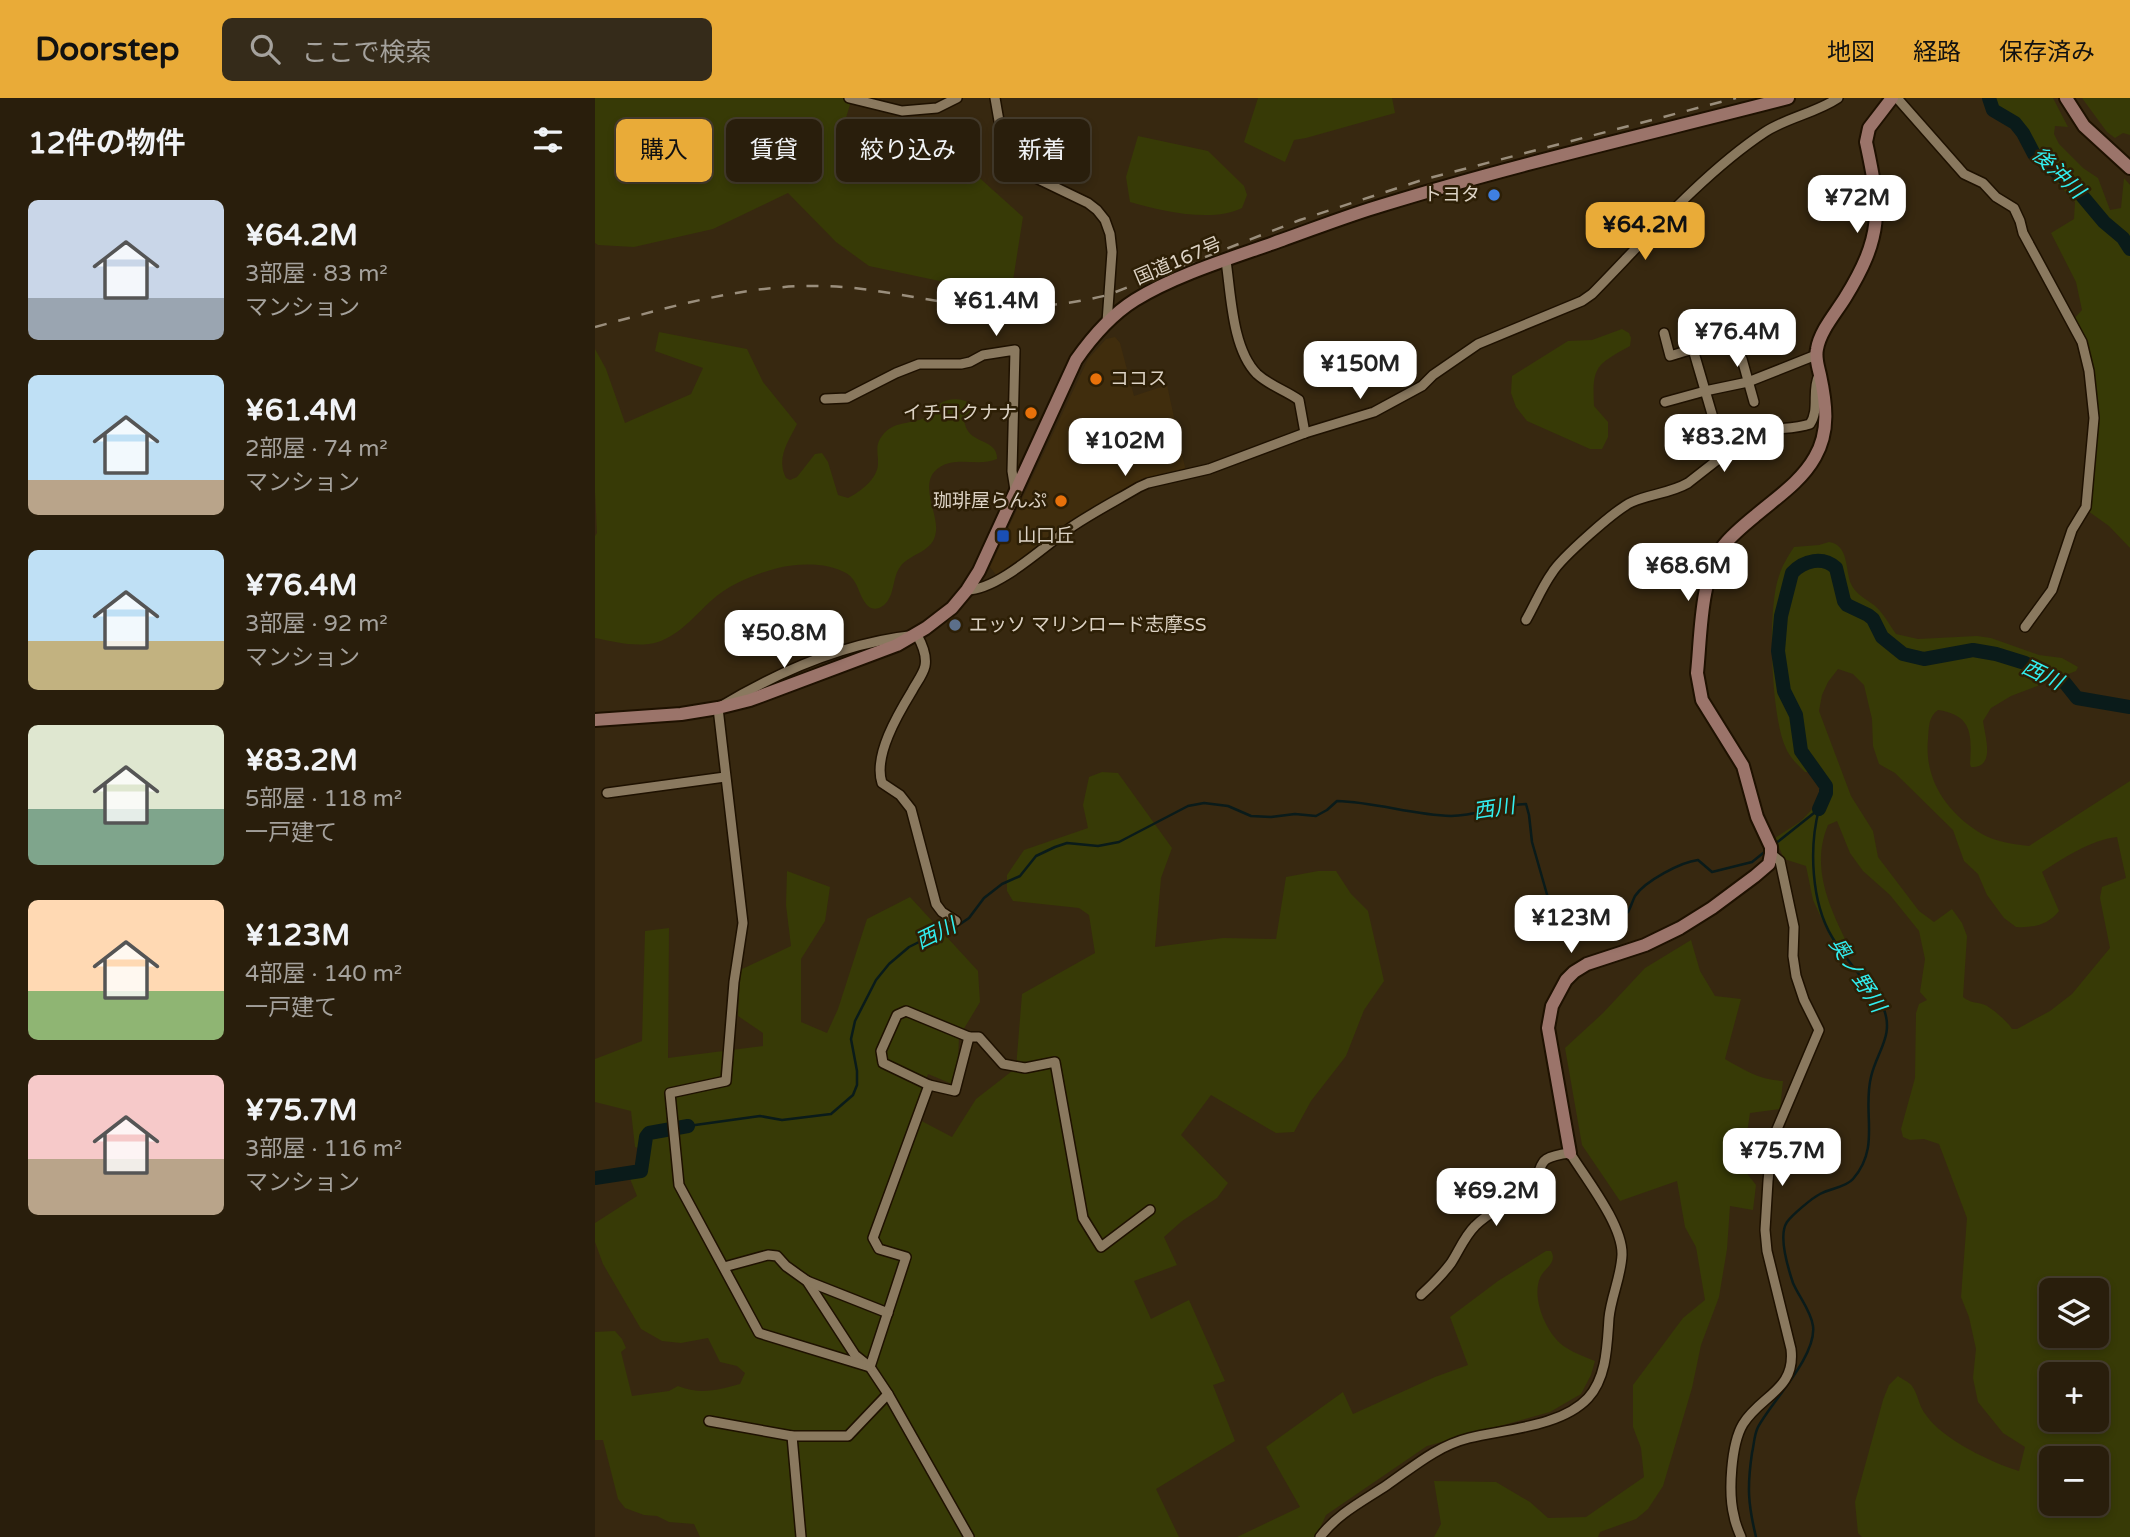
<!DOCTYPE html>
<html lang="ja">
<head>
<meta charset="utf-8">
<style>
  body { margin:0; font-family:"Varela Round","Noto Sans JP",sans-serif; background:#352b1a; color:#f1f3f6; height:100vh; display:flex; flex-direction:column; font-size:26px; white-space:nowrap }
  * { box-sizing:border-box; margin:0 }
  p { font-size:23px; color:#a5a29d }
  .icon { flex:none; width:38px; height:38px; fill:none; stroke:currentColor; stroke-width:2; stroke-linecap:round; stroke-linejoin:round }
  .map { position:relative; flex:1; overflow:hidden }
  .details { display:flex; flex-direction:column; background:#291e0c; width:595px }
  .details>* { flex:none }
  .guide { position:absolute; left:21px; top:21px; width:665px; height:63px; display:flex; gap:14px }
  .tools { position:absolute; left:1444px; top:1180px; display:grid; gap:14px }
  .tools a { display:grid; place-items:center; width:70px; height:70px; border-radius:10px; background:#291e0c; box-shadow:0 4px 10px #0003,0 0 0 2px #453c2d; font-size:35px }
  .price { position:absolute; translate:-50% -60px; padding:0 16px; border-radius:14px; background:#fff; color:#222; font-size:23px; line-height:46px; filter:drop-shadow(0 2px 4px #0008) }
  .price::after { content:''; position:absolute; left:50%; top:42px; width:21px; height:16px; margin-left:-10px; background:inherit; clip-path:polygon(0 0,100% 0,50% 100%) }
  .price.active { background:#e9ab38; color:#111 }
  ul { padding:0; list-style:none }
  li { display:flex; align-items:center; gap:21px; height:175px; padding:0 28px }
  li span { display:grid; place-items:center; flex:none; width:196px; height:140px; border-radius:10px; color:#555 }
  li>.icon { margin-inline-start:auto }
  span .icon { width:84px; height:84px; fill:#fffc; stroke-width:1 }
  li b { font-size:30px }
  h2 { display:flex; justify-content:space-between; align-items:center; height:84px; padding:0 28px; font-size:30px }
  .pill { padding:0 24px; border-radius:10px; background:#291e0c; box-shadow:0 4px 10px #0003,0 0 0 2px #453c2d; font-size:24px; line-height:63px }
  .pill.active { background:#e9ab38; color:#111 }
  header { display:flex; align-items:center; gap:42px; box-sizing:border-box; height:98px; padding:0 35px; background:#e9ab38; color:#111 }
  header strong { font-size:33px }
  nav { display:flex; gap:38px; margin-inline-start:auto; font-size:24px }
  .search { width:490px; height:63px; background:#352b1a; display:flex; align-items:center; gap:18px; box-sizing:border-box; padding:0 24px; border-radius:10px; color:#a5a29d; font-size:26px }
  main { display:flex; flex:1; min-height:0 }
  .map>svg:first-child { display:block }
</style>
</head>
<body>
<header>
<strong>Doorstep</strong>
<div class="search"><svg class="icon" aria-label="search" viewBox="0 0 24 24"><circle cx="10" cy="10" r="6"/><path d="M15 15l6 6"/></svg>ここで検索</div>
<nav><a>地図</a><a>経路</a><a>保存済み</a></nav>
</header>
<main>
<section class="details">
<h2>12件の物件<svg class="icon" aria-label="filters" viewBox="0 0 24 24"><path d="M4 7h16M4 17h16"/><circle cx="9" cy="7" r="2"/><circle cx="15" cy="17" r="2"/></svg></h2>
<ul>
<li><span style="background:linear-gradient(#c9d6e8 70%,#9aa5b1 0)"><svg class="icon" aria-label="home" viewBox="0 0 24 24"><path d="M3 11l9-7 9 7M6 9v11h12V9"/></svg></span><div><b>¥64.2M</b><p>3部屋 · 83 m²</p><p>マンション</p></div></li>
<li><span style="background:linear-gradient(#bfe0f5 75%,#b9a48a 0)"><svg class="icon" aria-label="home" viewBox="0 0 24 24"><path d="M3 11l9-7 9 7M6 9v11h12V9"/></svg></span><div><b>¥61.4M</b><p>2部屋 · 74 m²</p><p>マンション</p></div></li>
<li><span style="background:linear-gradient(#bfe0f5 65%,#c2b280 0)"><svg class="icon" aria-label="home" viewBox="0 0 24 24"><path d="M3 11l9-7 9 7M6 9v11h12V9"/></svg></span><div><b>¥76.4M</b><p>3部屋 · 92 m²</p><p>マンション</p></div></li>
<li><span style="background:linear-gradient(#dfe7d0 60%,#7fa58c 0)"><svg class="icon" aria-label="home" viewBox="0 0 24 24"><path d="M3 11l9-7 9 7M6 9v11h12V9"/></svg></span><div><b>¥83.2M</b><p>5部屋 · 118 m²</p><p>一戸建て</p></div></li>
<li><span style="background:linear-gradient(#ffd9b3 65%,#8fb573 0)"><svg class="icon" aria-label="home" viewBox="0 0 24 24"><path d="M3 11l9-7 9 7M6 9v11h12V9"/></svg></span><div><b>¥123M</b><p>4部屋 · 140 m²</p><p>一戸建て</p></div></li>
<li><span style="background:linear-gradient(#f6c9c9 60%,#b9a48a 0)"><svg class="icon" aria-label="home" viewBox="0 0 24 24"><path d="M3 11l9-7 9 7M6 9v11h12V9"/></svg></span><div><b>¥75.7M</b><p>3部屋 · 116 m²</p><p>マンション</p></div></li>
</ul>
</section>
<div class="map">
<svg width="1535" height="1439" viewBox="0 0 1535 1439">
  <rect width="100%" height="100%" fill="#372810"/>
  <polygon fill="#402d0d" points="520,239 525,245 539,298 572,287 591,374 558,380 457,440 402,478 395,469 493,261 511,241"/>
  <g fill="#373a06" fill-rule="evenodd">
    <polygon points="0,0 257,0 250,23 288,31 319,21 428,119 416,195 368,188 274,168 241,144 193,95 118,131 39,149 3,147 0,145"/>
    <polygon points="663,0 797,0 800,15 711,40 699,42 690,64 649,44"/>
    <polygon points="1399,0 1458,0 1473,29 1460,28 1459,36 1464,46 1488,70 1503,80 1515,112 1526,110 1529,80 1535,87 1535,450 1514,428 1486,408 1496,323 1490,262 1476,224 1487,212 1481,184 1456,135 1479,121 1480,104 1455,77 1442,67 1419,28 1410,20 1401,8"/>
    <polygon points="1487,0 1535,0 1535,37 1528,35 1520,40 1512,34"/>
    <path d="M543,38L613,53L649,88L652,97L647,110C617,125 566,113 535,104L531,79Z"/>
    <path d="M1027,231L1034,235L1036,240L1035,248C1001,267 997,268 999,308L1013,324V339L1007,351H995L932,323L921,309L916,295L917,278L973,243L997,242Z"/>
    <path d="M64,234L152,251L168,284L202,326C193,344 181,360 191,380L195,382L202,379L220,356L227,355L233,364L243,397L253,400C265,394 284,380 283,364C283,354 280,347 287,338C298,322 317,327 331,319C336,316 338,310 343,307C354,299 368,300 378,307L379,314L369,321C371,348 403,339 402,361C384,369 362,358 345,369C322,383 343,414 341,433C339,455 316,454 305,469C297,480 300,498 289,507C272,520 266,496 261,486C259,482 255,477 251,475C233,464 202,465 183,470C160,476 135,486 117,502C99,518 86,536 63,544C43,550 20,544 0,540V438L2,435L0,394V251L11,271L30,325L96,296L108,270L60,253Z"/>
    <path d="M1234,444C1254,447 1250,471 1256,486C1263,500 1276,502 1285,513C1291,520 1296,529 1301,536L1323,541L1382,538L1396,540L1444,557L1467,560L1483,569L1481,573L1416,598L1396,610L1388,623C1390,639 1401,670 1376,669L1375,666C1377,636 1377,617 1343,612C1333,619 1334,630 1333,641C1329,682 1352,715 1387,736C1401,744 1418,746 1434,748L1535,683V1439H1267L1263,1435L1260,1404L1288,1302L1294,1287L1303,1278C1307,1281 1314,1284 1317,1288C1323,1296 1324,1309 1331,1317C1347,1341 1397,1365 1424,1373L1430,1349L1408,1335L1383,1304L1378,1280L1381,1251L1374,1219L1366,1199L1372,1120L1344,1046L1329,1041L1315,1042L1308,1039L1306,1031L1320,980L1321,915L1324,906L1332,902L1325,894L1330,861L1324,833L1295,797L1268,773L1255,755L1242,723L1233,727C1215,770 1235,810 1254,849L1243,856L1218,802L1211,768L1189,761L1180,740L1206,723L1225,703L1224,693L1228,686L1219,674H1210C1202,666 1194,659 1190,648C1176,616 1172,511 1184,478C1187,468 1193,458 1199,449L1224,447ZM1243,571L1258,576L1269,587L1277,621L1278,648L1284,666L1300,675L1358,732L1369,763L1383,776L1392,797L1409,820L1421,829C1438,830 1453,827 1464,813L1447,774C1469,760 1495,742 1522,739L1531,780L1507,789L1505,800L1515,850L1477,896L1455,913L1422,931H1417C1414,925 1397,910 1390,907C1382,904 1375,905 1368,899L1372,838L1367,825L1357,811L1339,824L1324,813L1283,759L1278,733L1256,698L1224,613L1227,597L1233,584ZM1456,1192H1502V1237H1456ZM1456,1276H1502V1321H1456ZM1456,1360H1502V1405H1456Z"/>
    <path d="M507,674L523,675L577,750L566,780L560,849L628,840L681,841L691,779L723,773H741L756,796L773,813L789,883L769,912L751,958L716,1003L699,1034L681,1035L616,997L586,1037L633,1085L622,1100L587,1123L569,1139L582,1167L539,1183L556,1221L594,1202L630,1283L618,1287L640,1343L561,1391L584,1439H105L99,1426L74,1424L62,1418L49,1417L30,1410L23,1401L8,1342H0V1234L20,1233L27,1241L31,1250L26,1254L37,1298L74,1293L83,1288C105,1297 124,1292 145,1286L150,1275L142,1268L125,1264L113,1240L86,1245L67,1243L46,1231L8,1166L0,1144V1125L42,1098L31,1071L44,1070L46,1051L40,1049L36,1013L0,1004V961L47,943L50,833L74,830L73,960L168,948V935L143,918L145,872L196,848L191,807L192,773L235,789L230,823L206,861V924L232,935L243,911L272,821L315,799L383,873L385,904L364,939L362,988L333,976L319,1019L357,1039L381,1001L421,970L427,896L500,855L494,817L484,810L418,803L412,793V777L429,752L493,730L488,707L494,679Z"/>
    <path d="M1096,842L1105,873L1120,898L1146,901L1130,961C1149,972 1165,982 1188,983L1185,1011L1155,1015L1147,1069L1161,1087L1158,1112L1135,1108L1132,1151L1124,1199L1106,1247L1097,1290L1068,1388L1053,1411L1041,1421L1005,1434L1003,1439H839L846,1426L839,1383L901,1384L935,1404L953,1420L991,1419L1049,1379L1046,1350L1038,1329V1287L1088,1220L1110,1202L1101,1149L1090,1129L1082,1083L1025,1103L987,1047L970,950L1008,915L1050,870Z"/>
    <path d="M951,1153H956C963,1165 949,1170 945,1180C936,1201 952,1237 970,1249C979,1255 990,1259 1000,1263L996,1277L986,1296L955,1314L832,1348L731,1417L721,1439H642L705,1409L671,1349L748,1294L758,1316L840,1279L873,1267L855,1219L903,1183Z"/>
  </g>
  <g fill="none" stroke-linecap="round" stroke-linejoin="round">
    <g stroke="#0a1b1a" stroke-width="2.5">
      <polyline points="1180,746 1224,711"/>
      <path d="M93,1028L165,1018L187,1022L236,1016L258,997L262,987V973L256,941L260,923L281,882L294,866L314,849L338,837L358,831L374,820L389,800L407,786L425,778L441,758L460,749L472,745L503,748L524,744L593,708L609,705L633,708L656,718L676,719L700,716L721,718L732,712L742,703C781,704 817,717 856,718C881,718 905,707 931,706L934,717L937,744L953,800C978,815 1006,825 1033,814C1036,809 1037,804 1040,798C1050,783 1086,764 1103,762L1117,774L1157,764L1172,752"/>
      <path d="M1161,1439C1153,1406 1152,1389 1157,1355C1159,1347 1159,1337 1163,1329C1176,1304 1222,1258 1218,1228C1216,1213 1204,1199 1198,1185C1193,1170 1183,1137 1192,1124C1197,1117 1217,1100 1225,1096C1235,1090 1250,1090 1258,1081C1286,1049 1267,1015 1276,979C1282,953 1300,937 1288,909C1273,885 1252,864 1237,839C1216,804 1214,749 1224,711"/>
    </g>
    <g stroke="#0a1b1a" stroke-width="14">
      <polyline points="1394,0 1398,12 1420,25 1428,35 1439,56 1478,87 1509,124 1528,140 1535,151"/>
      <path d="M1224,711L1231,695V688L1206,653L1201,617L1189,593L1183,553L1186,518L1197,475C1209,462 1228,458 1241,470L1249,503L1252,507L1273,517L1278,521L1287,539L1308,556L1329,561L1378,552L1401,556L1430,565L1470,585L1482,600L1535,609"/>
      <polyline points="0,1080 46,1073 51,1039 54,1035 93,1028"/>
    </g>
    <g stroke="#1e1100" stroke-width="12">
      <g id="street">
        <polyline points="254,0 307,13 342,10 362,0"/>
        <polyline points="400,0 408,46 414,56 439,79 493,105 502,112 510,122 515,136 517,154 512,224"/>
        <polyline points="1302,0 1369,76 1388,85 1401,99 1419,110 1425,123 1428,135 1487,244 1494,273 1499,320 1491,409 1477,432 1457,492 1430,529"/>
        <path d="M631,163C636,196 637,251 662,276C675,288 690,292 704,302L710,335"/>
        <polyline points="1069,235 1075,258 1098,251"/>
        <polyline points="1095,241 1119,323 1097,337"/>
        <polyline points="1147,261 1159,304"/>
        <polyline points="230,301 252,300 301,275 324,266 366,266 375,264 388,257 420,252 417,373 420,392"/>
        <polyline points="1070,304 1110,293 1153,284 1221,257"/>
        <path d="M372,492C404,492 451,446 478,428C499,414 522,402 544,389L553,385L614,371L710,335L779,314L827,288L838,277L883,246L987,203L997,196C1049,143 1108,75 1170,34C1193,19 1221,15 1243,0"/>
        <path d="M931,522C940,506 947,489 957,475C966,460 1021,411 1037,404C1055,396 1076,395 1093,385L1153,338C1173,328 1195,333 1215,326C1225,311 1216,293 1224,277"/>
        <polyline points="12,695 130,679"/>
        <polygon points="311,913 374,939 360,993 334,987 288,965 286,953 302,917"/>
        <polyline points="374,939 384,939 408,966 430,970 460,964 488,1120 506,1149 555,1112"/>
        <polyline points="129,1169 173,1157 182,1158 191,1168 212,1183 260,1257 275,1269 293,1296 374,1439"/>
        <polyline points="212,1183 293,1215"/>
        <path d="M275,1269L164,1235L84,1087L75,995L131,983L139,884L148,825L123,610C184,573 251,544 322,537C327,546 332,558 330,568C328,577 321,585 317,593C303,616 278,658 287,685L305,697L316,711L341,806L347,814L361,823"/>
        <polyline points="275,1269 311,1159 284,1151 278,1140 334,987"/>
        <polyline points="114,1323 197,1338 253,1338 293,1296"/>
        <polyline points="197,1338 206,1439"/>
        <path d="M725,1439C742,1416 768,1403 792,1387C818,1369 842,1348 874,1340C910,1331 966,1329 993,1300C1012,1279 1012,1247 1014,1220C1016,1199 1026,1179 1027,1157C1028,1127 991,1081 975,1055C934,1060 954,1070 933,1090C917,1105 895,1112 880,1128C869,1139 864,1153 856,1165C847,1177 837,1187 826,1197"/>
        <path d="M1146,1439C1143,1432 1140,1425 1139,1418C1133,1395 1136,1346 1148,1326C1166,1297 1201,1292 1196,1251L1172,1153L1170,1132L1173,1083L1177,1043L1224,932L1209,902L1201,878L1198,858L1199,829L1185,763L1176,756"/>
      </g>
    </g>
    <g stroke="#1e1100" stroke-width="16">
      <g id="secondary">
        <polyline points="1471,0 1489,28 1535,70"/>
        <path d="M0,622L86,616L123,610L155,602L302,547L331,530L357,510L372,492L384,473L481,262C497,239 516,217 540,202C582,176 640,159 687,142C721,130 754,117 788,107C921,66 1058,35 1193,0"/>
        <path d="M975,1055L953,930L957,908L971,882L979,874L992,866L1050,847L1085,830L1117,810L1160,778L1174,766L1176,756V749L1162,719L1148,668L1107,602L1102,575C1106,537 1105,478 1129,447C1138,436 1149,427 1160,418C1181,400 1206,384 1220,359C1235,333 1231,305 1225,277C1223,268 1220,260 1222,251C1225,233 1240,216 1250,200C1288,138 1286,113 1271,44L1274,30L1297,0"/>
      </g>
    </g>
    <use href="#street" stroke="#8a795f" stroke-width="9"/>
    <use href="#secondary" stroke="#9b746a" stroke-width="12"/>
    <path stroke="#9a8e7c" stroke-width="2.5" stroke-dasharray="12 12" stroke-linecap="butt" d="M0,229C76,209 150,186 229,188C275,189 320,201 366,206C416,212 464,209 513,197L705,122L827,82L1141,0"/>
  </g>
  <circle fill="#3f7fe0" stroke="#2d1f06" stroke-width="2.5" cx="899" cy="97" r="7"/>
  <g fill="#e8710a" stroke="#2d1f06" stroke-width="2.5">
    <circle cx="501" cy="281" r="7"/>
    <circle cx="436" cy="315" r="7"/>
    <circle cx="466" cy="403" r="7"/>
  </g>
  <rect fill="#1a4fb4" stroke="#2d1f06" stroke-width="2.5" x="401" y="431" width="14" height="14" rx="3.5"/>
  <circle fill="#5c6f8a" stroke="#2d1f06" stroke-width="2.5" cx="360" cy="527" r="7"/>
  <g text-anchor="middle" dominant-baseline="central" stroke-width="5" stroke-linejoin="round" paint-order="stroke">
    <g font-size="19" fill="#dcd2c4" stroke="#2d1f06" text-anchor="end">
      <text x="885" y="97">トヨタ</text>
      <text x="515" y="281" text-anchor="start">ココス</text>
      <text x="422" y="315">イチロクナナ</text>
      <text x="452" y="403">珈琲屋らんぷ</text>
      <text x="422" y="438" text-anchor="start">山口丘</text>
      <text x="374" y="527" text-anchor="start">エッソ マリンロード志摩SS</text>
    </g>
    <g font-size="19" fill="#dcd2c4" stroke="#2d1f06">
      <text transform="translate(583 163) rotate(-23)">国道167号</text>
    </g>
    <g font-size="21" font-style="italic" fill="#32eeef" stroke="#2d1f06">
      <text transform="translate(1463 75) rotate(44)">後沖川</text>
      <text transform="translate(1447 577) rotate(26)">西川</text>
      <text transform="translate(899 711) rotate(-9)">西川</text>
      <text transform="translate(341 836) rotate(-26)">西川</text>
      <text transform="translate(1262 877) rotate(57)">奥ノ野川</text>
    </g>
  </g>
</svg>
<div class="tools">
<a><svg class="icon" aria-label="layers" viewBox="0 0 24 24"><path d="M12 4l9 5-9 5-9-5zM3 14l9 5 9-5"/></svg></a>
<a>+</a>
<a>−</a>
</div>
<b class="price" style="left:1262px;top:137px">¥72M</b>
<b class="price active" style="left:1050px;top:164px">¥64.2M</b>
<b class="price" style="left:401px;top:240px">¥61.4M</b>
<b class="price" style="left:1142px;top:271px">¥76.4M</b>
<b class="price" style="left:765px;top:303px">¥150M</b>
<b class="price" style="left:1129px;top:376px">¥83.2M</b>
<b class="price" style="left:530px;top:380px">¥102M</b>
<b class="price" style="left:1093px;top:505px">¥68.6M</b>
<b class="price" style="left:189px;top:572px">¥50.8M</b>
<b class="price" style="left:976px;top:857px">¥123M</b>
<b class="price" style="left:1187px;top:1090px">¥75.7M</b>
<b class="price" style="left:901px;top:1130px">¥69.2M</b>
<div class="guide">
<a class="pill active">購入</a>
<a class="pill">賃貸</a>
<a class="pill">絞り込み</a>
<a class="pill">新着</a>
</div>
</div>
</main>
</body>
</html>
